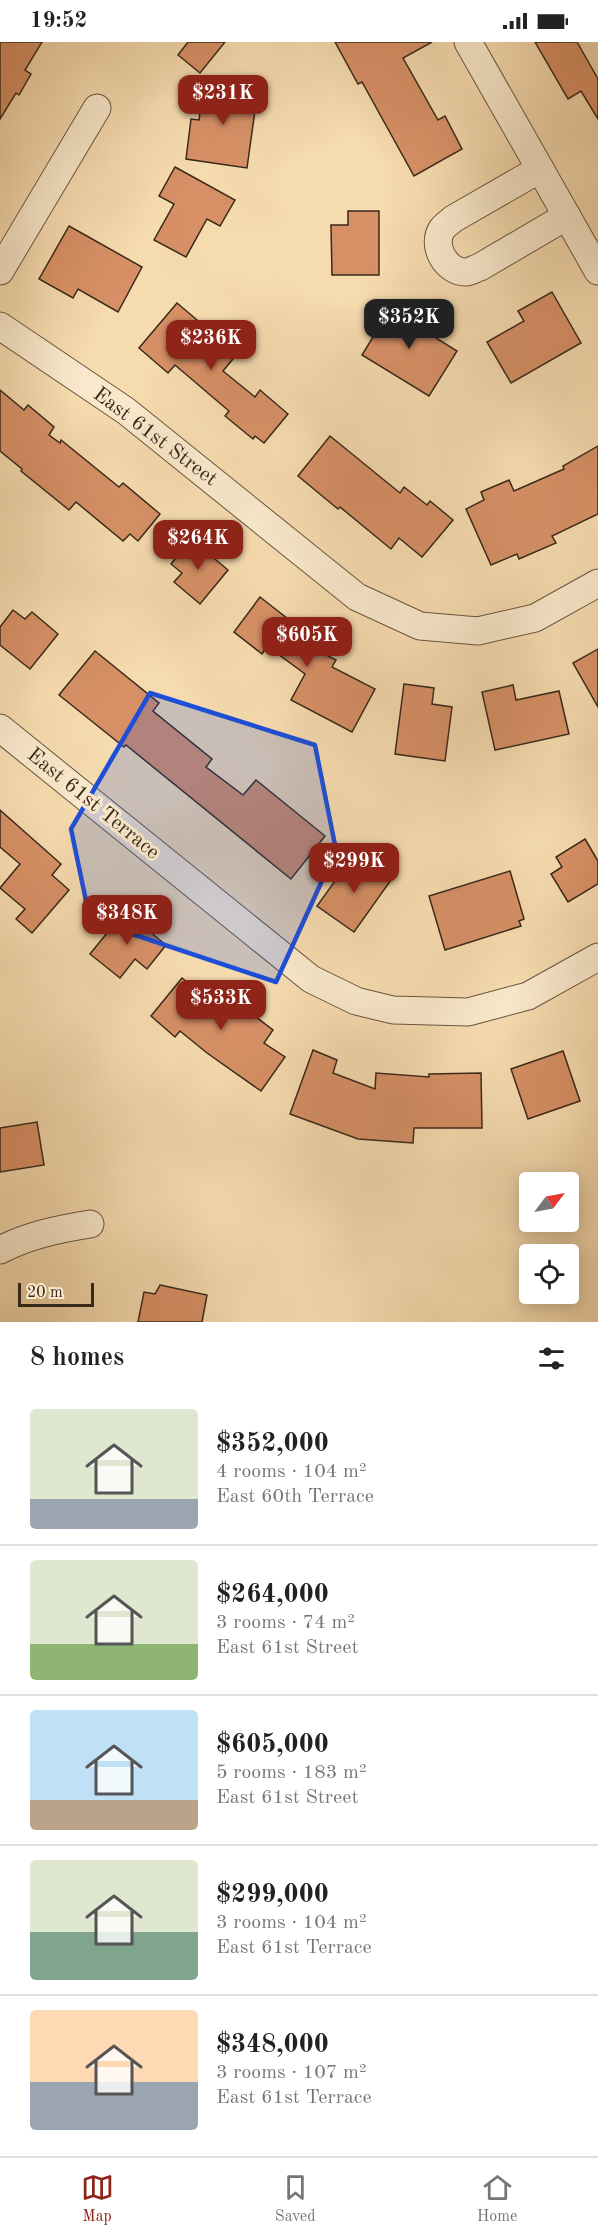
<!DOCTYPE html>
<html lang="en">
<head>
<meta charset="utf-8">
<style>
  body { margin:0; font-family:"Old Standard TT",serif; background:#f2f2f2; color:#222; height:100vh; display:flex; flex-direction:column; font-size:22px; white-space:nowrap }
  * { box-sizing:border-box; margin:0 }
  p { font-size:20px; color:#767676 }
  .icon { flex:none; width:33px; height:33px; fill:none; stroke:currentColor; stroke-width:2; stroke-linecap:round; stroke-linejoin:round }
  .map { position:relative; height:1280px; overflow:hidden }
  .drawer { display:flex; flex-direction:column; background:#fff; flex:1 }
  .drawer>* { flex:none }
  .needle { width:39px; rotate:58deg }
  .fabs { position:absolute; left:519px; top:1130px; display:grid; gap:12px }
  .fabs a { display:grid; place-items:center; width:60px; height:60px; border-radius:6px; background:#fff; box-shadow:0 3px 15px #0003; font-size:30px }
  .scale { position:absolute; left:18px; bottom:15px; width:76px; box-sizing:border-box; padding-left:6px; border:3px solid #38291b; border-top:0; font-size:16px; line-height:21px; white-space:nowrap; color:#38291b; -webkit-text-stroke:4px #f9e8cb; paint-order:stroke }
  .price { position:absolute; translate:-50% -51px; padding:0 14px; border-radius:12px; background:#8f2418; color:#fff; font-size:20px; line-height:39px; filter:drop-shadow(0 2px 3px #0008) }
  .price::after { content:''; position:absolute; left:50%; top:36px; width:18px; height:14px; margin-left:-9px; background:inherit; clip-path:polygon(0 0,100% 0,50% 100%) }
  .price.active { background:#222; color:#fff }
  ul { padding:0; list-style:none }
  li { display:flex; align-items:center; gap:18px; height:150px; padding:0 30px }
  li+li { border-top:2px solid #e0e0e0 }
  li span { display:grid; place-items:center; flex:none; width:168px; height:120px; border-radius:6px; color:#555 }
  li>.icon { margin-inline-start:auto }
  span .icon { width:72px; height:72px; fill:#fffc; stroke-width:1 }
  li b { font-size:26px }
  h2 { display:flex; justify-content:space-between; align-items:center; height:72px; padding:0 30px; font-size:26px }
  .status { display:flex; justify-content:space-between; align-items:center; height:42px; padding:0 30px; background:#fff; direction:ltr }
  .status svg { height:16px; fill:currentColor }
  .menu { display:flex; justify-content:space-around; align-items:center; height:84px; border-top:2px solid #e0e0e0; background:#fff; font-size:16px; color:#767676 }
  .menu a { display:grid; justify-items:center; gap:3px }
  .menu .active { color:#8f2418 }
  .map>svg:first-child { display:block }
</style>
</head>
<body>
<div class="status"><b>19:52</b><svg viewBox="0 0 49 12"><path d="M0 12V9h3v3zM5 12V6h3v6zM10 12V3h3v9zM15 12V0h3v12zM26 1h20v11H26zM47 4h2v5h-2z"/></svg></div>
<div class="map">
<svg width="598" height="1280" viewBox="0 0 598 1280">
  <rect width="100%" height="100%" fill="#f6dbaf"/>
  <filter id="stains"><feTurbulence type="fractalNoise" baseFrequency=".00333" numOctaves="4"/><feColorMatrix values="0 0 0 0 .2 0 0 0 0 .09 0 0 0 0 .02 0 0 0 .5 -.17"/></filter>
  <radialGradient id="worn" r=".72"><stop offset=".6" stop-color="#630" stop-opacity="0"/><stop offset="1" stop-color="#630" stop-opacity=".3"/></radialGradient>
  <g fill="#d79066" stroke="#38291b" stroke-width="1.5">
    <polygon points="0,0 42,0 25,28 31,32 19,53 16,51 0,77"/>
    <polygon points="188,0 225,0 200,31 178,13"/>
    <polygon points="335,0 432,0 403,16 438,78 445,74 462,107 414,134 362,40 358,42"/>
    <polygon points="535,0 577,0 598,37 598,77 581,49 568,57"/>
    <polygon points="204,40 258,47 247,126 186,117 191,77 199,78"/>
    <polygon points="175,125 235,158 220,184 207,177 186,215 154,198 174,162 159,154"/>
    <polygon points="348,169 379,169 379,233 332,233 331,183 348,183"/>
    <polygon points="69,184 142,225 118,270 78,247 73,256 39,237"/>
    <polygon points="552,250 581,301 511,341 487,300 524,279 518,269"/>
    <polygon points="395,259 425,277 420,286 457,309 429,354 362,313"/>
    <polygon points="177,261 237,312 223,329 255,355 260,348 288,372 264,401 255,394 253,397 225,374 229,369 175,323 168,331 139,306"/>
    <polygon points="0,348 24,368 28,363 54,385 49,393 60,401 61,398 119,445 123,441 160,472 138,499 130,492 123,499 76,460 69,468 21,429 22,427 0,409"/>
    <polygon points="330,394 400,451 404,445 427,463 430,459 453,478 422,515 399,496 391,507 340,465 338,467 298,434"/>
    <polygon points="598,404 598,472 552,494 556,501 519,517 517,512 491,523 466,467 484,458 481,450 509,438 514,449 564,427 563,424"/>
    <polygon points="191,497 228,528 200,562 174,540 182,531 171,522"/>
    <polygon points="260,555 297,584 290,594 336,618 332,625 375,647 352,690 291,658 305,632 267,604 262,612 234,590"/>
    <polygon points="13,568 25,577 32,570 58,592 30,627 0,603 0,585"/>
    <polygon points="598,607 598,665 573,621"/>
    <polygon points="95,609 159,661 153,669 212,717 206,725 243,753 256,738 325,794 291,837 126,703 124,705 59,653"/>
    <polygon points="404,642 434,646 432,662 452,665 445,719 395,712"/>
    <polygon points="513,643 516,658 559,649 569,692 495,708 482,650"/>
    <polygon points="0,768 61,822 52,833 69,848 32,891 16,877 25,867 0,846 20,822 0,805"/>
    <polygon points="585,797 598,819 598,842 568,860 551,832 562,825 556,815"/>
    <polygon points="358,816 391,838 354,890 317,864 350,818 353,820"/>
    <polygon points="510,829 524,877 519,879 521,884 445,908 429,854"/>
    <polygon points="125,869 166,903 147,927 135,917 120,936 90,912"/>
    <polygon points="182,936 204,953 213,942 273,988 264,1001 285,1015 261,1049 207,1011 180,989 175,995 151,974"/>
    <polygon points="313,1008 337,1018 333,1031 375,1047 376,1031 429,1035 429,1032 481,1031 482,1086 414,1086 413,1101 358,1097 290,1072"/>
    <polygon points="563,1009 580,1059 528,1077 511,1027"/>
    <polygon points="37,1080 44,1123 0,1130 0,1086"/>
    <polygon points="160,1243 207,1253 202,1280 138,1280 144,1250 155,1252"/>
  </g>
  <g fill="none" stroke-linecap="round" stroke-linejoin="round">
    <g stroke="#685640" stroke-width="29">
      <g id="street">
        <polyline points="468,0 598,229"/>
        <path d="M540,127L453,177C450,180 445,183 442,187C431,204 446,230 466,230C470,230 476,226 480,225L567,174"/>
        <polyline points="0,229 97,66"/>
        <polyline points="0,284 126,369 357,555 420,584 478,589 535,576 598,541"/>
        <polyline points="0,686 311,937 356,959 393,968 468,970 528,954 598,915"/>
        <path d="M0,1208C29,1193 59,1187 90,1182"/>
      </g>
    </g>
    <use href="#street" stroke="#f9e8cb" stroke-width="27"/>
  </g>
  <path fill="#1d4ed8" fill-opacity="0.2" stroke="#1d4ed8" stroke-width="4.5" stroke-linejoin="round" d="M150,651L315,703L336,808L276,940L90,878L71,787Z"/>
  <g text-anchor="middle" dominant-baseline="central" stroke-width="6" stroke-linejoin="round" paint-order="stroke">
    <g font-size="21" fill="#38291b" stroke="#f9e8cb">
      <text transform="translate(155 395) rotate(37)">East 61st Street</text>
      <text transform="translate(93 762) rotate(39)">East 61st Terrace</text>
    </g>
  </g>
  <rect width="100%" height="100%" filter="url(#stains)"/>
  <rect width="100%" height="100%" fill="url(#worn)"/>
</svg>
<div class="fabs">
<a><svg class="needle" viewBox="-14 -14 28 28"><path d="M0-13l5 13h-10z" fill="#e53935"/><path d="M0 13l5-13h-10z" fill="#767676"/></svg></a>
<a><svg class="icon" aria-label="locate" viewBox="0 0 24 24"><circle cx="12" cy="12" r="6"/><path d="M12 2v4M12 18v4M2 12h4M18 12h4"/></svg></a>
</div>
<div class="scale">20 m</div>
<b class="price" style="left:223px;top:84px">$231K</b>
<b class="price active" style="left:409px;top:308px">$352K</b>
<b class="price" style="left:211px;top:329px">$236K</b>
<b class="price" style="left:198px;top:529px">$264K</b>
<b class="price" style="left:307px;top:626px">$605K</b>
<b class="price" style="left:354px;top:852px">$299K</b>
<b class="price" style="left:127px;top:904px">$348K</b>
<b class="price" style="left:221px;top:989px">$533K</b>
</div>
<section class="drawer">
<h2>8 homes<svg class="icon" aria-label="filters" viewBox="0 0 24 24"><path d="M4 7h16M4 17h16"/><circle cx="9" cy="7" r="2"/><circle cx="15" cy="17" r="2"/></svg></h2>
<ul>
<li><span style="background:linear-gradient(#dfe7d0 75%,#9aa5b1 0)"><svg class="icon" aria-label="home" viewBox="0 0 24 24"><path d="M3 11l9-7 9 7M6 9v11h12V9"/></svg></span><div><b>$352,000</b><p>4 rooms · 104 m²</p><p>East 60th Terrace</p></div></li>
<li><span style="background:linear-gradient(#dfe7d0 70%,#8fb573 0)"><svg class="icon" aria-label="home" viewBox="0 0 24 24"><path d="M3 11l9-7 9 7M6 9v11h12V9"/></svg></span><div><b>$264,000</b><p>3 rooms · 74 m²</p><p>East 61st Street</p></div></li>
<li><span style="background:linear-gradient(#bfe0f5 75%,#b9a48a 0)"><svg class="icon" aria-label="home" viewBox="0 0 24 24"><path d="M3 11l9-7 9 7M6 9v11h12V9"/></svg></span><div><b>$605,000</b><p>5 rooms · 183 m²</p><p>East 61st Street</p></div></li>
<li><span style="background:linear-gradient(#dfe7d0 60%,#7fa58c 0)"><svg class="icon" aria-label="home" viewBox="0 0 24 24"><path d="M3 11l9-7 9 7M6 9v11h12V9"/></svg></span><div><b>$299,000</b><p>3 rooms · 104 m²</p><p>East 61st Terrace</p></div></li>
<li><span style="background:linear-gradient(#ffd9b3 60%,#9aa5b1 0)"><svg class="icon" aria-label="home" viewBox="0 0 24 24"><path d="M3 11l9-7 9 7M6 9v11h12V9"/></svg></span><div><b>$348,000</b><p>3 rooms · 107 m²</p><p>East 61st Terrace</p></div></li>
</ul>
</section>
<nav class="menu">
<a class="active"><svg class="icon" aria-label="map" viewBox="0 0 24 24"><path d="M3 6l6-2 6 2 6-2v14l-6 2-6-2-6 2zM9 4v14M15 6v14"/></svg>Map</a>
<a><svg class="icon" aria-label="saved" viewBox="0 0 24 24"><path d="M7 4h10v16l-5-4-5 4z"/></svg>Saved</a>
<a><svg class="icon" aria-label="home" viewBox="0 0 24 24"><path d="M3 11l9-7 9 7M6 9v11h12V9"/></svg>Home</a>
</nav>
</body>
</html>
